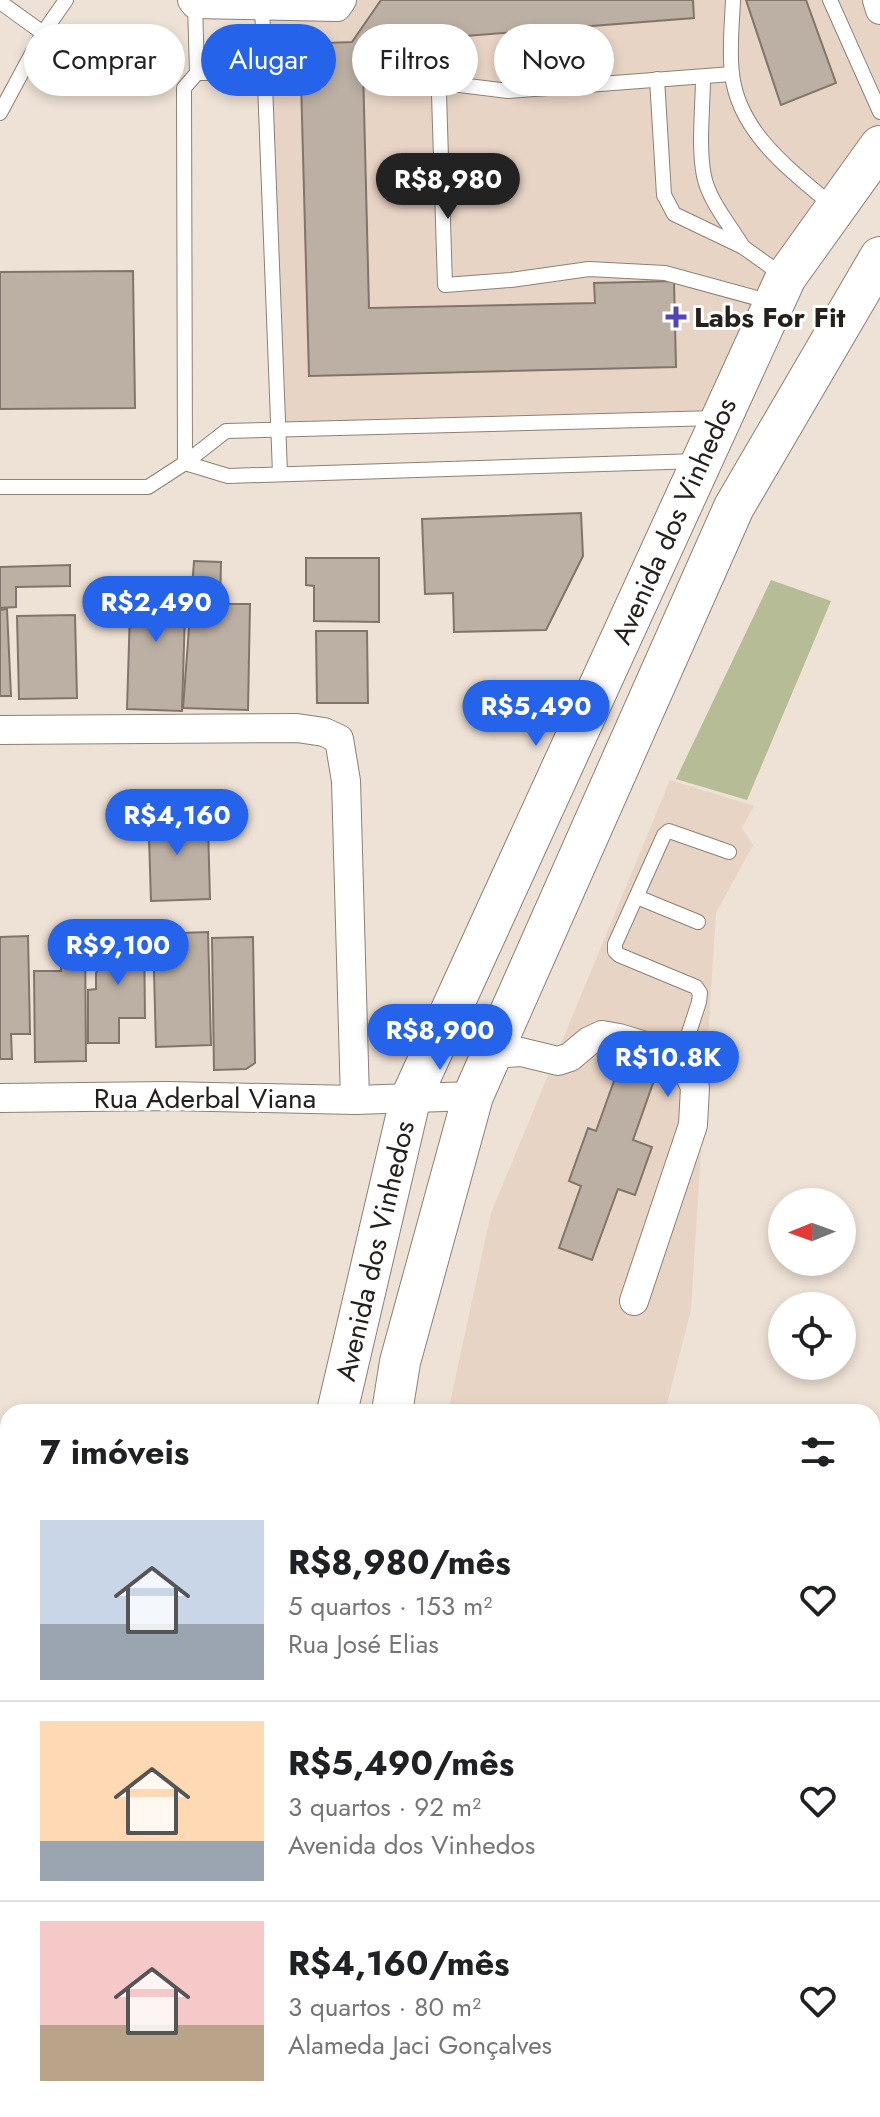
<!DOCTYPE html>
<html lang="pt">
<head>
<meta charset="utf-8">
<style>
  body { margin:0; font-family:Jost,sans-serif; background:#f2f2f2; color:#202124; height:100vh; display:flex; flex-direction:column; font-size:30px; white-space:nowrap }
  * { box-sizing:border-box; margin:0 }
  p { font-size:26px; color:#757577 }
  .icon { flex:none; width:44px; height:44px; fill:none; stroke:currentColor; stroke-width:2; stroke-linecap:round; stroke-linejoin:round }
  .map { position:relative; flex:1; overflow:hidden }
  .side { position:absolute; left:0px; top:1404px; width:880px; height:714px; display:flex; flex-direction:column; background:#fff; border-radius:24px 24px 0 0; box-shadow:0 4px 12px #0003 }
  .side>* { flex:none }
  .hud { position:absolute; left:24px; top:24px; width:832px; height:72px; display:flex; gap:16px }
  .needle { width:52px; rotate:269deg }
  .controls { position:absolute; left:768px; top:1188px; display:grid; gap:16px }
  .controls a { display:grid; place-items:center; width:88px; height:88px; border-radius:50%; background:#fff; box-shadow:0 4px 12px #0003; font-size:40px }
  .price { position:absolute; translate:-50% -68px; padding:0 18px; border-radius:28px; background:#2563eb; color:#fff; font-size:26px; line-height:52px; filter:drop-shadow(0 2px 4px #0008) }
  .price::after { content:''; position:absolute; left:50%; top:48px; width:24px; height:18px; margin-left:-12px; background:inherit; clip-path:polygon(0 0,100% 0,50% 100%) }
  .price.selected { background:#222; color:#fff }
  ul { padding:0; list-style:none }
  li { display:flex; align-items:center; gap:24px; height:200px; padding:0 40px }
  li+li { border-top:2px solid #e0e0e0 }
  li span { display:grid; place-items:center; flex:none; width:224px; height:160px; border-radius:0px; color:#555 }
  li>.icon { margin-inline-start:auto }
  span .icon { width:96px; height:96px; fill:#fffc; stroke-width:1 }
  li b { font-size:34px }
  h2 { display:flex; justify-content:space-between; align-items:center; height:96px; padding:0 40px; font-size:34px }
  .chip { padding:0 28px; border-radius:36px; background:#fff; box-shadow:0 4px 12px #0003; font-size:28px; line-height:72px }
  .chip.selected { background:#2563eb; color:#fff }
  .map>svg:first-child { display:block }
</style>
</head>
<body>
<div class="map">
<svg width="880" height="2117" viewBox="0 0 880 2117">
  <rect width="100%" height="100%" fill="#eee1d5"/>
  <g fill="#e8d4c5">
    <polygon points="342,0 877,0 880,10 880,146 721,418 278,429 262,6"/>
    <polygon points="670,780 754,806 742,828 753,845 716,913 691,1309 665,1412 448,1412 491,1213"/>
  </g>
  <polygon fill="#b5bc96" points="771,580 831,601 747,800 676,779"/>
  <g fill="#bcb0a5" stroke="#81756b" stroke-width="2">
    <polygon points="381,0 693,0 694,18 414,40 390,67 363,67 369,308 595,303 594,283 674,281 676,367 309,376 300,44 352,42"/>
    <polygon points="746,0 806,0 836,83 781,105"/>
    <polygon points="133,271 135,408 0,409 0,272"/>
    <polygon points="581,513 583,556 546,630 454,632 453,593 425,594 422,519"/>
    <polygon points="306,558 379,558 379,622 314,621 314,586 306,585"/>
    <polygon points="194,561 221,562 220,604 250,604 248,710 183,708"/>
    <polygon points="70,565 70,586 16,587 16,607 0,608 0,567"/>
    <polygon points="131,578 186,580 182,711 127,709"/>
    <polygon points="7,609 11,696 0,696 0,610"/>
    <polygon points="75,615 77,698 19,699 17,616"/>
    <polygon points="316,631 367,631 368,703 317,703"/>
    <polygon points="175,804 176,827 208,826 210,899 151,901 148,805"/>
    <polygon points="85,929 86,1061 35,1062 34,971 61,971 61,930"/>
    <polygon points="109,930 144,930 145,1018 119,1018 119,1043 88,1043 88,990 96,989 96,973 109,949"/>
    <polygon points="208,932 211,1045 156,1047 153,934"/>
    <polygon points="28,936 30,1034 11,1034 12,1059 0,1059 0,937"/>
    <polygon points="253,937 255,1063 246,1069 214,1070 212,938"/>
    <polygon points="623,1056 658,1069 633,1140 652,1147 635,1195 618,1189 592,1260 559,1248 581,1186 569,1181 588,1128 596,1131"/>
    <polygon points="613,2110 754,2110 754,2117 722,2117"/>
  </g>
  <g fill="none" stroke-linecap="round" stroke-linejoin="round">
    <g stroke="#8c8176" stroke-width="16">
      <g id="service">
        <path d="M733,0C732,24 729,50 732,74C739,134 792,171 835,208"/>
        <polyline points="830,0 880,112"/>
        <polyline points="0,2 43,33"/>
        <polyline points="195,4 197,73"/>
        <polyline points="262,6 280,473"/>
        <polyline points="732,74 508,91 444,83 439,94 445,285 511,280 589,269 665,273 771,302"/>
        <path d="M703,77C703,108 698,146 704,176C709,201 730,225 743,247"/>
        <polyline points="657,79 664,195 674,214 743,247 785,277"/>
        <polyline points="0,113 43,33 66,0"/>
        <polyline points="185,463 228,476 699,461"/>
        <polyline points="185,463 184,88 197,73 265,73"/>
        <polyline points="0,487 148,487 185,463 226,431 717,418"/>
        <polyline points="637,897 698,922"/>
        <polyline points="681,1057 699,1002 700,993 696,987 619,955 615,951 615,944 664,835 669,831 729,852"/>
      </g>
    </g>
    <g stroke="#8c8176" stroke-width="30">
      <g id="minor">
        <polyline points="192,0 195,4 337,7 342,0"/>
        <polyline points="877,0 880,10"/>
        <polyline points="0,730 297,728 324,732 339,739 346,781 355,1100"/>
        <polyline points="491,1054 521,1052 558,1061 570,1057 589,1041 602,1035 619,1038 681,1057 695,1087 693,1125 634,1301"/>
        <polyline points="0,1098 168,1096 355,1100 473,1096"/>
        <polyline points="0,1466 8,1466"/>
        <polyline points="0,1828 8,1829"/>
      </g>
    </g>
    <g stroke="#8c8176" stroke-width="42">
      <g id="secondary">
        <polyline points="337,1412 410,1100 786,277 880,146"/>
        <polyline points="392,1412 400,1362 473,1096 734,507 880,257"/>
        <polyline points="262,2117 263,2110"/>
        <polyline points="336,2117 337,2110"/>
      </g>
    </g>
    <use href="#service" stroke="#fff" stroke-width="14"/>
    <use href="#minor" stroke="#fff" stroke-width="28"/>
    <use href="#secondary" stroke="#fff" stroke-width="40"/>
  </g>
  <path fill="#5442ba" stroke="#fff" stroke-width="3" d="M672 305h8v8h8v8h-8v8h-8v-8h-8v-8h8z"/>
  <g text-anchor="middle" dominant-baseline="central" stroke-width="6" stroke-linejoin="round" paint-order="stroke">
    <g font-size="28" font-weight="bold" fill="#25201c" stroke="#fff" text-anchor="start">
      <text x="694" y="317">Labs For Fit</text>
    </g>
    <g font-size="28" fill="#25201c" stroke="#fff">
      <text transform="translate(674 521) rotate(-66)">Avenida dos Vinhedos</text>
      <text x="205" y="1098">Rua Aderbal Viana</text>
      <text transform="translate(375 1251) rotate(-77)">Avenida dos Vinhedos</text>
    </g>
  </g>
</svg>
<div class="controls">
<a><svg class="needle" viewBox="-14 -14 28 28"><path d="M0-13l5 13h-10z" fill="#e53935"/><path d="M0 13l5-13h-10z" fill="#757577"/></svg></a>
<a><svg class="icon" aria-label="locate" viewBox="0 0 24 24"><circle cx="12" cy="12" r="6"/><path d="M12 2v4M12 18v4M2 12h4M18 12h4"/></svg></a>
</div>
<b class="price selected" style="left:448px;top:221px">R$8,980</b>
<b class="price" style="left:156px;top:644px">R$2,490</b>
<b class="price" style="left:536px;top:748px">R$5,490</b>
<b class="price" style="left:177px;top:857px">R$4,160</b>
<b class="price" style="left:118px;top:987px">R$9,100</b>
<b class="price" style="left:440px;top:1072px">R$8,900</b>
<b class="price" style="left:668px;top:1099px">R$10.8K</b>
<div class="hud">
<a class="chip">Comprar</a>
<a class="chip selected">Alugar</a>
<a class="chip">Filtros</a>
<a class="chip">Novo</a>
</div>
<section class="side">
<h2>7 imóveis<svg class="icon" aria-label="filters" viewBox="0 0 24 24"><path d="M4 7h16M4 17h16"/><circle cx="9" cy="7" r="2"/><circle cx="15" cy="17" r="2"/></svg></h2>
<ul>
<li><span style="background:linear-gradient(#c9d6e8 65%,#9aa5b1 0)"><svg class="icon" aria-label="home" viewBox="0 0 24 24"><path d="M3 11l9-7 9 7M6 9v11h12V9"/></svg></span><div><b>R$8,980/mês</b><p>5 quartos · 153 m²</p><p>Rua José Elias</p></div><svg class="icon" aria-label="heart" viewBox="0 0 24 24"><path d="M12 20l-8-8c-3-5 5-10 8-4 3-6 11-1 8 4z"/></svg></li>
<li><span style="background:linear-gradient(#ffd9b3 75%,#9aa5b1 0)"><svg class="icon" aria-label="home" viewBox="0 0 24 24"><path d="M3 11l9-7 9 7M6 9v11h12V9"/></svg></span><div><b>R$5,490/mês</b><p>3 quartos · 92 m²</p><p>Avenida dos Vinhedos</p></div><svg class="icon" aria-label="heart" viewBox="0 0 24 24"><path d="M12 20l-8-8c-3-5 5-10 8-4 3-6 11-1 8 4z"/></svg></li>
<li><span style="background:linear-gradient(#f6c9c9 65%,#b9a48a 0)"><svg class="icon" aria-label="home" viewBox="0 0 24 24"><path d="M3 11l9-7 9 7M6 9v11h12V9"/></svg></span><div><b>R$4,160/mês</b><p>3 quartos · 80 m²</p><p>Alameda Jaci Gonçalves</p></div><svg class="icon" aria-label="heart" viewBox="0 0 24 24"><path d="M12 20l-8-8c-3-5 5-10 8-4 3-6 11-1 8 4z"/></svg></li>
</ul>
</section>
</div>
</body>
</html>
